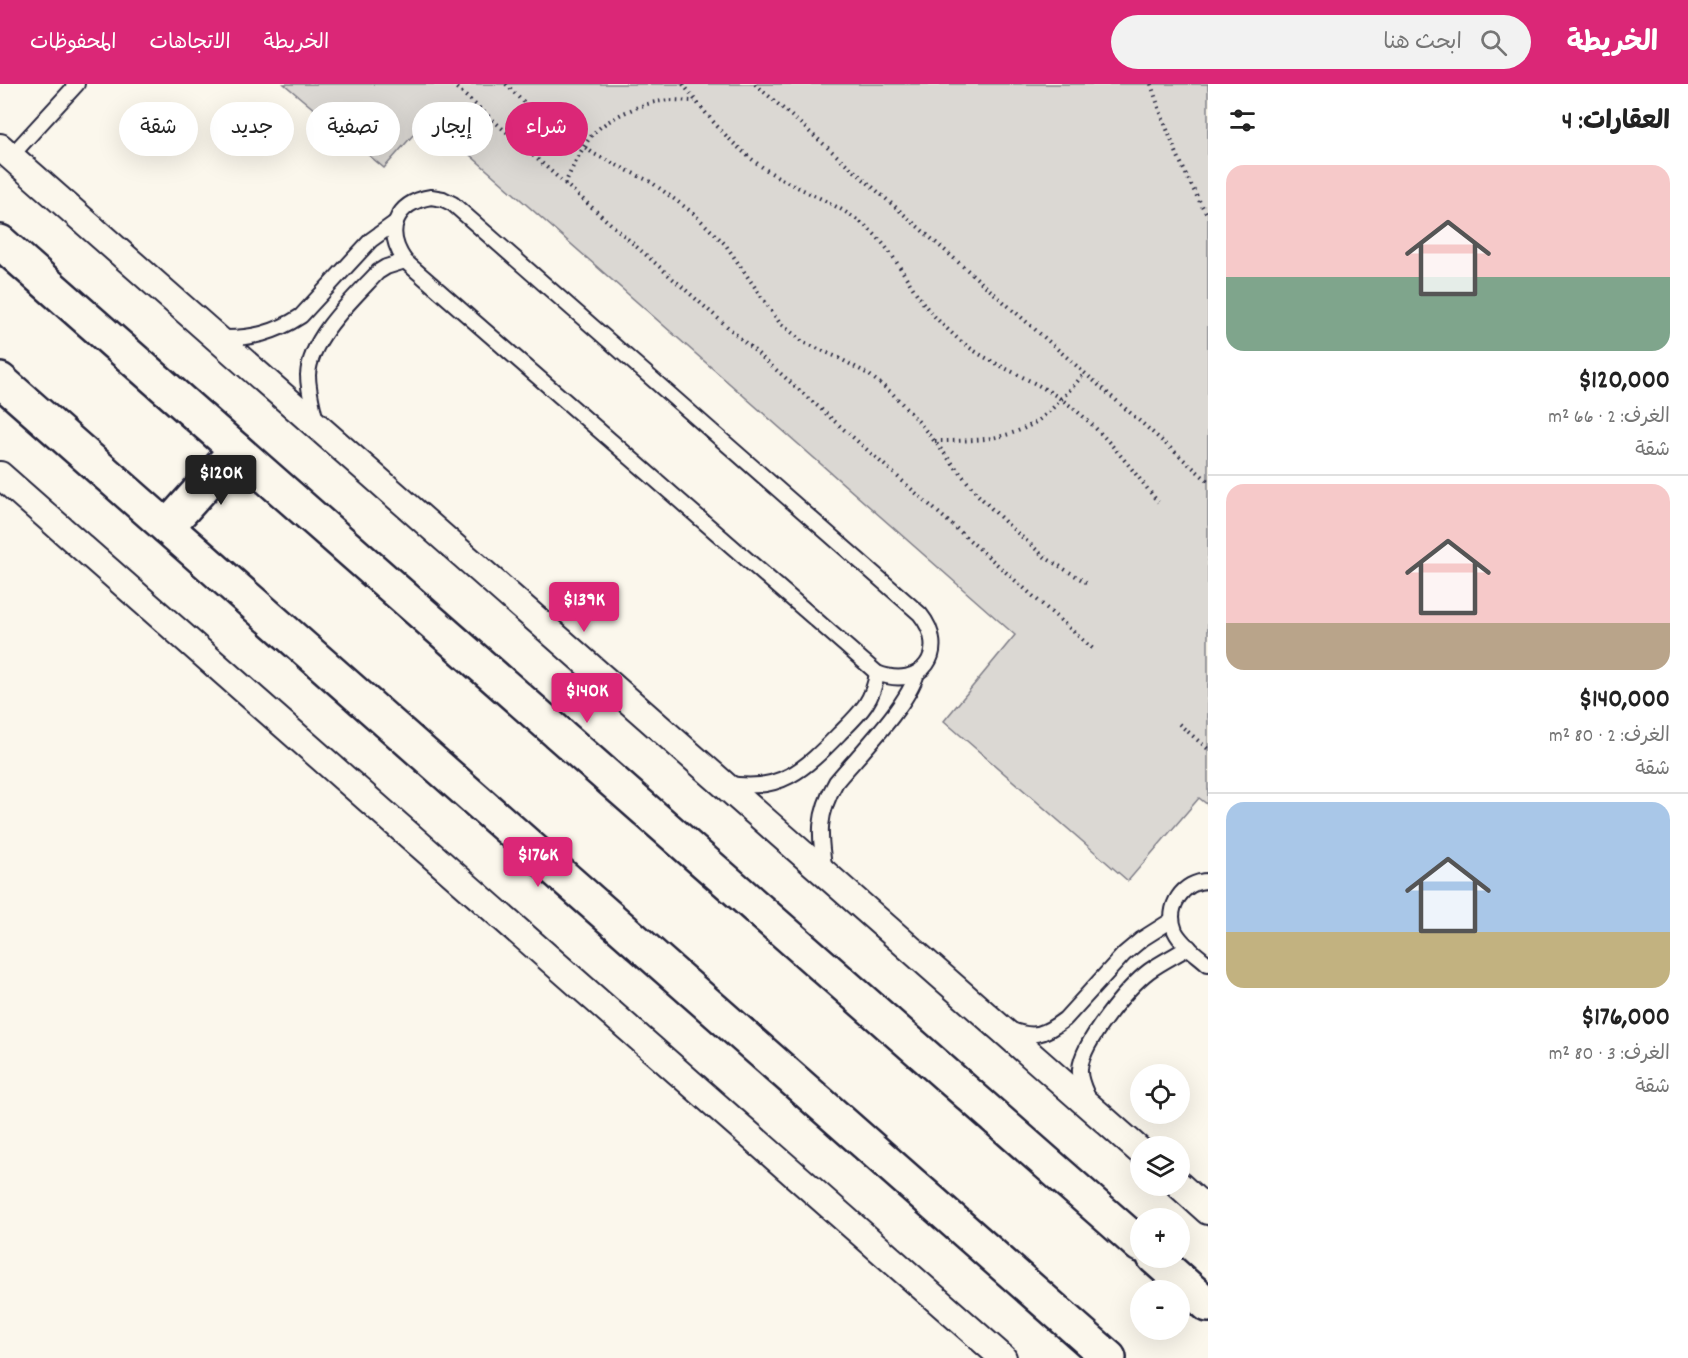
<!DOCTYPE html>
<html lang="ar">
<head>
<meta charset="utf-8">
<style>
  body { margin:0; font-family:Dekko,"Playpen Sans Arabic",sans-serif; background:#f2f2f2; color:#222; direction:rtl; height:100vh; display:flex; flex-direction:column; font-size:22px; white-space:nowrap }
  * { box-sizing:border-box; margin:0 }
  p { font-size:20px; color:#767676 }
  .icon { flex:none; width:33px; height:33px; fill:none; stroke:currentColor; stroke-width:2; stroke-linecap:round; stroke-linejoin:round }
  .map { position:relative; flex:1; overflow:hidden; direction:ltr }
  .side { display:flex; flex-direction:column; background:#fff; width:480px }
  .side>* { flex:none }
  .hud { position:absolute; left:18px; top:18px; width:570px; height:54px; direction:rtl; display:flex; gap:12px }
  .fabs { position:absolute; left:1130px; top:980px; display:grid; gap:12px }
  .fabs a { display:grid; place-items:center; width:60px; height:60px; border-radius:50%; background:#fff; box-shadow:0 6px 24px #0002; font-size:30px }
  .price { position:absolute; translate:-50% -51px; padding:0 14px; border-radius:6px; background:#db2777; color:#fff; font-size:20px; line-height:39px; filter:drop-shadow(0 2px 3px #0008) }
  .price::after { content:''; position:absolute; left:50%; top:36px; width:18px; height:14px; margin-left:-9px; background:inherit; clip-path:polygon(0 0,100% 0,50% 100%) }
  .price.active { background:#222; color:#fff }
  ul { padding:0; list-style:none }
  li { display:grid; align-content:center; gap:12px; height:318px; padding:0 18px }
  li+li { border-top:2px solid #e0e0e0 }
  li span { display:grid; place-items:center; height:186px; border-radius:18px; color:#555 }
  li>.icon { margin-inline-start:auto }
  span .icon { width:108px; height:108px; fill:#fffc; stroke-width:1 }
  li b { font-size:26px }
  h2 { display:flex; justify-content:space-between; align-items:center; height:72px; padding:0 18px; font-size:26px }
  .chip { padding:0 21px; border-radius:27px; background:#fff; box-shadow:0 6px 24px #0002; font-size:21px; line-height:54px }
  .chip.active { background:#db2777; color:#fff }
  header { display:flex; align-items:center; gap:36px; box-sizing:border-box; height:84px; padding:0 30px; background:#db2777; color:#fff }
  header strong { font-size:28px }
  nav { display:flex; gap:33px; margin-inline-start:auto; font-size:21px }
  .search { width:420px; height:54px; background:#f2f2f2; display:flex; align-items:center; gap:15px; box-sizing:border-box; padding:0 21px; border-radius:33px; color:#767676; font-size:22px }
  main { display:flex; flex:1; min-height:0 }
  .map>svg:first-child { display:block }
</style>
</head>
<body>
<header>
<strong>الخريطة</strong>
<div class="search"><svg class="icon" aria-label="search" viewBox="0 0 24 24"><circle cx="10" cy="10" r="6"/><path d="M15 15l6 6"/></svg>ابحث هنا</div>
<nav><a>الخريطة</a><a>الاتجاهات</a><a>المحفوظات</a></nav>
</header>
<main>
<section class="side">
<h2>العقارات: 4<svg class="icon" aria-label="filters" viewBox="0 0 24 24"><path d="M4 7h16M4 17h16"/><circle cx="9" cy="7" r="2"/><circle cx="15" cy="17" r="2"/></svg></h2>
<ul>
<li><span style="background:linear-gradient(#f6c9c9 60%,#7fa58c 0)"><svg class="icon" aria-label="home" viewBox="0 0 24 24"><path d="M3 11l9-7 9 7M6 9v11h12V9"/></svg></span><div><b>$120,000</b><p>الغرف: 2 · 66 m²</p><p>شقة</p></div></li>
<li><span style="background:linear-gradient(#f6c9c9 75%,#b9a48a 0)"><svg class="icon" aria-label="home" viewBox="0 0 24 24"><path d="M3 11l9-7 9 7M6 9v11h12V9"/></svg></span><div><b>$140,000</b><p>الغرف: 2 · 80 m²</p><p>شقة</p></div></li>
<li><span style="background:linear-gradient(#a9c7e8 70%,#c2b280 0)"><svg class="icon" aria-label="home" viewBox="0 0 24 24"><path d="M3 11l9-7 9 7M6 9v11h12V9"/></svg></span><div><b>$176,000</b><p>الغرف: 3 · 80 m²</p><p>شقة</p></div></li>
</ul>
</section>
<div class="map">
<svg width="1208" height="1274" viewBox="0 0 1208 1274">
  <rect width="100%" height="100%" fill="#fbf7ec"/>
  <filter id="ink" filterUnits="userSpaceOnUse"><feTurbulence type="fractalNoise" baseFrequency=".0167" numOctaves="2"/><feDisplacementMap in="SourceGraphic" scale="12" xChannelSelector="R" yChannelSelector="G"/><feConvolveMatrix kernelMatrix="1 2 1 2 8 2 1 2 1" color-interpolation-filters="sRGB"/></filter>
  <g filter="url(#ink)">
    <polygon fill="#dbd8d3" stroke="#7e7d87" stroke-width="1.5" points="284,0 1208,0 1208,721 1199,714 1128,797 944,637 1015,551 428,34 384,84"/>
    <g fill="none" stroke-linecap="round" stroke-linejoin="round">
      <g stroke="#22223b" stroke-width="18">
        <g id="service">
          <polyline points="11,72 77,0"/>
          <path d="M431,113L443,115L453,120L920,530C950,567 922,607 877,589L405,177C384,147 395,119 431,113Z"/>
          <path d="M220,254C251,255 275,249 301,232L371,156L396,138"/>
          <path d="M316,338C313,323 308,306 308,291C310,254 353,215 378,188L386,183L405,177"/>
          <path d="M726,699C779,710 805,685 839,650C859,630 873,618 877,589"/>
          <path d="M825,787C819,751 817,731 836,698C859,670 907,623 917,589"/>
          <path d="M1208,797C1183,797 1165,823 1175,847C1181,860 1197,870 1208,880"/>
          <path d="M1009,945C1034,955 1044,951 1065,935L1124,870L1142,855L1172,836"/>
          <path d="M1089,1016C1085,1006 1079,996 1080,985C1082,958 1128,903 1149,887C1161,878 1176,871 1189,863"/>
        </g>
      </g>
      <g stroke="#22223b" stroke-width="30">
        <g id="minor">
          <polyline points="0,63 1140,1067"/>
          <polyline points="0,391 1003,1274"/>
          <polyline points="1179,1101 1208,1127"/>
        </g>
      </g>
      <g stroke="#22223b" stroke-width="38">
        <g id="secondary">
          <polyline points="0,158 1140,1161"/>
          <polyline points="0,296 1109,1274"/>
          <polyline points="167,443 236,366"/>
          <polyline points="1154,1173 1208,1221"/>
        </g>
      </g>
      <g stroke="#22223b" stroke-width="4" stroke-dasharray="1.5 4.5" stroke-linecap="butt">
        <polyline points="452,0 1093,565"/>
        <polyline points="506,0 520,15 594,70 651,98 693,129 725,160 779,238 803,258 839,274 868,290 892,309 918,337 978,411 1006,439 1046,474 1089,500"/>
        <path d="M683,0C706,31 733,63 765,85C797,106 834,117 864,141C891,162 904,193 924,220C933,232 945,243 956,253C983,277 1019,289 1050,308C1095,335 1126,378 1158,418"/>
        <polyline points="755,0 1208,397"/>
        <path d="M1151,0C1164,41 1186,96 1208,132"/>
        <path d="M565,100C572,84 581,65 592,51C606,35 641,19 662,17C673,15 684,17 695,17"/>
        <path d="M935,357C973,357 1016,357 1046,330C1060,318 1072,303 1085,289"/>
        <polyline points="1179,640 1208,665"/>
      </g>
      <use href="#service" stroke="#fbf7ec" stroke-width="14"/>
      <use href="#minor" stroke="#fbf7ec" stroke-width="26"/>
      <use href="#secondary" stroke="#fbf7ec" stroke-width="33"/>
    </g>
  </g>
</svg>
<div class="fabs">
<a><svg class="icon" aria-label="locate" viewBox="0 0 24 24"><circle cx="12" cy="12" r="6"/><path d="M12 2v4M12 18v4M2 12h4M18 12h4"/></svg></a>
<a><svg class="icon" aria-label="layers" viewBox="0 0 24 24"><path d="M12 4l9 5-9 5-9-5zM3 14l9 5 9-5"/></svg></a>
<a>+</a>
<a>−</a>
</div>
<b class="price active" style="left:221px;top:422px">$120K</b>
<b class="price" style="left:584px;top:549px">$139K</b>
<b class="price" style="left:587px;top:640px">$140K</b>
<b class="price" style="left:538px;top:804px">$176K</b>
<div class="hud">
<a class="chip active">شراء</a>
<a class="chip">إيجار</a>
<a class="chip">تصفية</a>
<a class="chip">جديد</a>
<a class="chip">شقة</a>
</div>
</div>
</main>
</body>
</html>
